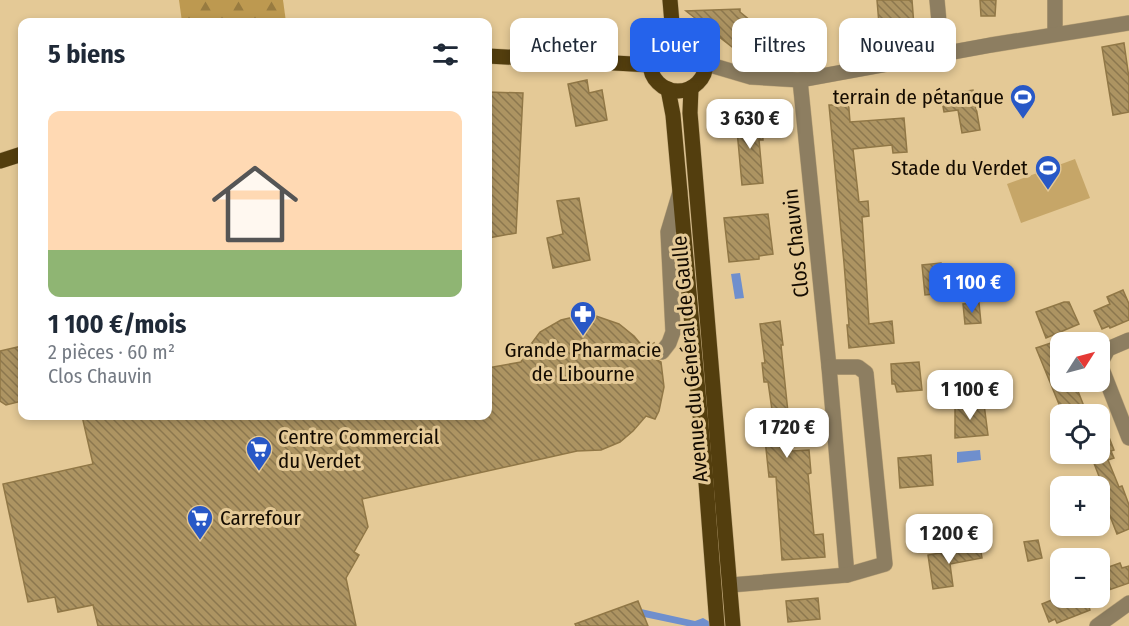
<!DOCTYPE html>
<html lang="fr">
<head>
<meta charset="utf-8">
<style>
  body { margin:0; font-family:"Fira Sans Condensed",sans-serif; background:#f2f2f3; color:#1f2937; height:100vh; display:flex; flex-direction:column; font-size:22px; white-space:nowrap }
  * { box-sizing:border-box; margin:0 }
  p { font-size:20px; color:#747a83 }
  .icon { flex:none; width:33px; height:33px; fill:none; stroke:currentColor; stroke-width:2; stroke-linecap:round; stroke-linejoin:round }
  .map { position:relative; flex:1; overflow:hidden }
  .details { position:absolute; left:18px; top:18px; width:474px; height:402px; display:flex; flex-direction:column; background:#fff; border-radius:12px; box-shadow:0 3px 9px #0003 }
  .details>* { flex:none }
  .hud { position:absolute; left:510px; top:18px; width:528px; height:54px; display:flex; gap:12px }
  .needle { width:39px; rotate:54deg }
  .buttons { position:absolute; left:1050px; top:332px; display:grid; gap:12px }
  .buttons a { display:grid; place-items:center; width:60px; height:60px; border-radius:12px; background:#fff; box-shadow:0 3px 9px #0003; font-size:30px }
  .price { position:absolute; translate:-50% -51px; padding:0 14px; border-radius:12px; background:#fff; color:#222; font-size:20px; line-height:39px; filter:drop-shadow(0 2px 3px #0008) }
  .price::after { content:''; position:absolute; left:50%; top:36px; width:18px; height:14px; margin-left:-9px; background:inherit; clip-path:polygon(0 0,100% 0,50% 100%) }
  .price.selected { background:#2563eb; color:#fff }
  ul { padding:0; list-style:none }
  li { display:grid; align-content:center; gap:12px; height:318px; padding:0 30px }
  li+li { border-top:2px solid #e0e1e3 }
  li span { display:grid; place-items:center; height:186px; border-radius:12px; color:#555 }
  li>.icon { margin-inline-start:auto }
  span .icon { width:108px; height:108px; fill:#fffc; stroke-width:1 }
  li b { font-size:26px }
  h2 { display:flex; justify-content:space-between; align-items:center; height:72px; padding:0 30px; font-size:26px }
  .chip { padding:0 21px; border-radius:12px; background:#fff; box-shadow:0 3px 9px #0003; font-size:21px; line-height:54px }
  .chip.selected { background:#2563eb; color:#fff }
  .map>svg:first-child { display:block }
</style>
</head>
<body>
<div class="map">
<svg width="1129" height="626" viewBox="0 0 1129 626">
  <defs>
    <pattern id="forest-firs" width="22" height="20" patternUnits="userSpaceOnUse" patternTransform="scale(1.5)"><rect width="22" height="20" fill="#bd9950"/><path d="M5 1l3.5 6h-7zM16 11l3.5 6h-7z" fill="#987b40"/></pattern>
    <pattern id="building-back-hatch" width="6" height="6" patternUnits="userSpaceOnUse" patternTransform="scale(1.5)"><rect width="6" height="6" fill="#ad9462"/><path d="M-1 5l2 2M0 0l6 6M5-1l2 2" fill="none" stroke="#8c774e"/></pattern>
  </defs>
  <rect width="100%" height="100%" fill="#e4c996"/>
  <polygon fill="url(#forest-firs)" points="179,0 283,0 286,22 182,22"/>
  <polygon fill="#c6a668" points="1075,159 1090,198 1021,223 1007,184"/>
  <g fill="#6f8fcd">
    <polygon points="740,273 744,298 735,299 731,274"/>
    <polygon points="980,450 981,460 957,463 957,452"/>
    <polygon points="641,609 695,621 703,618 710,622 711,626 687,626 644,617"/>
  </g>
  <g fill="url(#building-back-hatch)" stroke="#907746" stroke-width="1.5">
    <polygon points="877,0 912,0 914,26 894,28 894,34 880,36"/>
    <polygon points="980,0 996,0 995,16 981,16"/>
    <polygon points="740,9 740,12 771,37 772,44 759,61 750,61 686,11"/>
    <polygon points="1124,43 1129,78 1129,112 1113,115 1102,47"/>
    <polygon points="587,80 589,93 602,90 607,120 576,126 568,84"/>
    <polygon points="973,90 980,130 962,133 958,110 944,112 941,95"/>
    <polygon points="488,92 523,93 516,233 488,238"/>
    <polygon points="848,97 850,122 904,118 907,152 893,153 892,145 853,149 859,202 868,201 869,216 862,217 869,324 892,321 894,343 849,348 847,325 849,325 844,263 829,105 835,105 835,98"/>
    <polygon points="750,118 750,121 762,120 763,140 759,140 763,183 742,185 736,119"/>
    <polygon points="579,198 590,260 553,268 547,238 563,234 557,201"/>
    <polygon points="768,214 773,254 759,256 759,259 729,262 724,218"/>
    <polygon points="941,263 944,293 925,295 922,265"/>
    <polygon points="1123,290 1129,304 1129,320 1110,328 1109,326 1102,329 1094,311 1110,304 1107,297"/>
    <polygon points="1064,302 1069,302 1079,324 1046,338 1036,312"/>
    <polygon points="979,303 981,323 965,324 963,304"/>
    <polygon points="578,316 596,316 619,324 634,336 644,348 654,343 653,355 657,360 661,362 664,387 659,411 655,419 646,416 633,431 620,442 601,450 577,451 362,499 368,527 354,552 359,555 346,578 356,626 98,626 93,605 58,612 55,597 28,602 3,484 93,464 82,416 488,416 488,368 521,362 525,352 540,332 561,320"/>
    <polygon points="780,321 783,345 781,345 792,451 809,450 811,473 808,474 814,535 823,534 825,557 782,560 776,477 769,477 762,411 772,410 768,382 764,382 762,363 765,363 760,324"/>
    <polygon points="1054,342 1060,358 1060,381 1074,381 1087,414 1063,414 1036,348"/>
    <polygon points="22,346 22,401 6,405 0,401 0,351"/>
    <polygon points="919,362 922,390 897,392 895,384 892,384 891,364"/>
    <polygon points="984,404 988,435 955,438 955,406"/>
    <polygon points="1100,414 1114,450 1111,451 1114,458 1108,460 1119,487 1122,486 1129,505 1129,529 1117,534 1098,485 1102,484 1090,453 1100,453"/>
    <polygon points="931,455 933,485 900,488 898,458"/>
    <polygon points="1038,540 1042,558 1028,561 1024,542"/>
    <polygon points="980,546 982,558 950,564 953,586 933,589 928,555"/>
    <polygon points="1120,563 1122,568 1129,566 1129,583 1100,593 1100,570"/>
    <polygon points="1059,597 1086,597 1090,610 1057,623 1055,619 1049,622 1042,604"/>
    <polygon points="818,598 820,619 788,622 786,601"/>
    <polygon points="638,601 648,626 576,626 575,624"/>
  </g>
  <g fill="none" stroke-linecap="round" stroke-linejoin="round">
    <g stroke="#bfa77b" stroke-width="16">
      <g id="minor">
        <polyline points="937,0 942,55"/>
        <polyline points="1055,0 1055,34"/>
        <polyline points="707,64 751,77 800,80 991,45 1129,23"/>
        <polyline points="800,80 829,367 847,575"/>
        <polyline points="1129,340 1108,349 1100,364 1129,438"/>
        <polyline points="662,352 669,343 673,332 668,232 680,192"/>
        <polyline points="731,585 847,575 885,564 866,373 858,367 829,367"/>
        <polyline points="1097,626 1129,603"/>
      </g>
    </g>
    <g stroke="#bfa77b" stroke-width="16">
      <g id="major">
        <polyline points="670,0 673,35"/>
        <circle cx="678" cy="63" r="28"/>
        <polyline points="488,56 650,65"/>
        <polyline points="691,88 690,113 733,626"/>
        <polyline points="668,89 673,115 705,469 717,626"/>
        <polyline points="0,161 22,154"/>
      </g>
    </g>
    <use href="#minor" stroke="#8d7e61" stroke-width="15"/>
    <use href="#major" stroke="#533e0e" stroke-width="15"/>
  </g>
  <defs>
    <g id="stadium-pin" transform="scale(1.35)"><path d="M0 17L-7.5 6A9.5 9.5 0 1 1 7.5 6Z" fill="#2858c6" stroke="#e4c996"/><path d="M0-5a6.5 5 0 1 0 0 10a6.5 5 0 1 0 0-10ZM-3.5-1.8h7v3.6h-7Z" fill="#fff"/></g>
    <g id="pharmacy-pin" transform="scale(1.35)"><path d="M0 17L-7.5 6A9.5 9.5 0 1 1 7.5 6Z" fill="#2858c6" stroke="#e4c996"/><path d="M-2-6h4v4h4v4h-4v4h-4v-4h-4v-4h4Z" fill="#fff"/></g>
    <g id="supermarket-pin" transform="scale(1.35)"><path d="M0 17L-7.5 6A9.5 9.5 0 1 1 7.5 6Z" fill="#2858c6" stroke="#e4c996"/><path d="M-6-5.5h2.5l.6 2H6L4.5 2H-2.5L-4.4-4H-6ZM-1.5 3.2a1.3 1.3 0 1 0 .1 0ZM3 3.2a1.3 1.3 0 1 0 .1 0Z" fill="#fff"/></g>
  </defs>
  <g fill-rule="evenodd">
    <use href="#stadium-pin" x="1023" y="97"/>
    <use href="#stadium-pin" x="1048" y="168"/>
    <use href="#pharmacy-pin" x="583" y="314"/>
    <use href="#supermarket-pin" x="259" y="449"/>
    <use href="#supermarket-pin" x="200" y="518"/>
  </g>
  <g text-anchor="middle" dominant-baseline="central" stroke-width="6" stroke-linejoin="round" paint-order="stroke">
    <g font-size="21" fill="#140b00" stroke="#e4c996" text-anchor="end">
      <text x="1004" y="97">terrain de pétanque</text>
      <text x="1028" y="168">Stade du Verdet</text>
      <text x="583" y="350" text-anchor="middle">Grande Pharmacie<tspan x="583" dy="24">de Libourne</tspan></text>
      <text x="278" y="437" text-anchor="start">Centre Commercial<tspan x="278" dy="24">du Verdet</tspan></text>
      <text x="220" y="518" text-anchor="start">Carrefour</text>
    </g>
    <g font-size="21" fill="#140b00" stroke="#e4c996">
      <text transform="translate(796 243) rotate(-96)">Clos Chauvin</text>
      <text transform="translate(690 359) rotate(-95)">Avenue du Général de Gaulle</text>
    </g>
  </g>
</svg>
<div class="buttons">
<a><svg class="needle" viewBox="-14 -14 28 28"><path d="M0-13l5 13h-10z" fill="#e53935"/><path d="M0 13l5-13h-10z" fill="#747a83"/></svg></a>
<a><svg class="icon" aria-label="locate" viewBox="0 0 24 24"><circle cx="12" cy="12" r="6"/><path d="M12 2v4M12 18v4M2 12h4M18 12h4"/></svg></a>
<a>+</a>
<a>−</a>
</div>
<b class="price" style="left:750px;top:150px">3 630 €</b>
<b class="price selected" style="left:972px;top:314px">1 100 €</b>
<b class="price" style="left:970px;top:421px">1 100 €</b>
<b class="price" style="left:787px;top:459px">1 720 €</b>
<b class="price" style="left:949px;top:565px">1 200 €</b>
<div class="hud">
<a class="chip">Acheter</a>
<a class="chip selected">Louer</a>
<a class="chip">Filtres</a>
<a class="chip">Nouveau</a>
</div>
<section class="details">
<h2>5 biens<svg class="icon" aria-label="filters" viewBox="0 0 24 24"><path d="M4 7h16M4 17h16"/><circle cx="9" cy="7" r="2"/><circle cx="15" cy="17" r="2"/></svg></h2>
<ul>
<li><span style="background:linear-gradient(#ffd9b3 75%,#8fb573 0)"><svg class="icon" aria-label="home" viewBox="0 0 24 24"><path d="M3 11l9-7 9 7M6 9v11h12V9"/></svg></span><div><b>1 100 €/mois</b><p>2 pièces · 60 m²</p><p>Clos Chauvin</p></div></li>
</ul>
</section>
</div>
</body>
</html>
